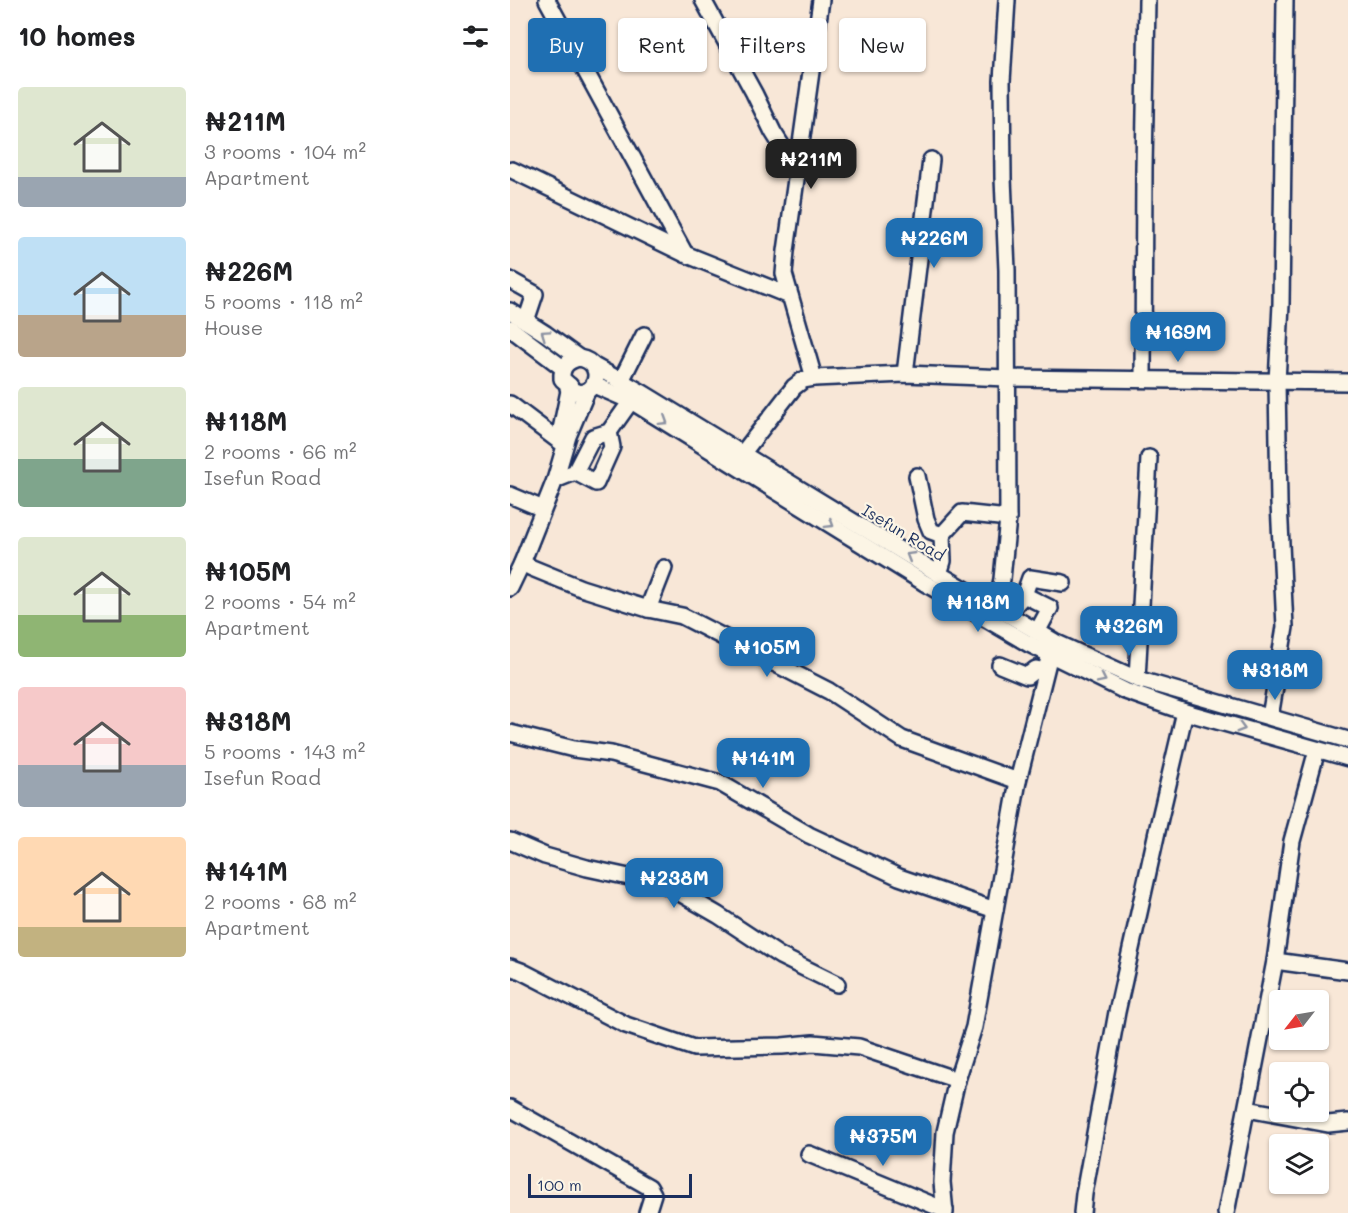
<!DOCTYPE html>
<html lang="en">
<head>
<meta charset="utf-8">
<style>
  body { margin:0; font-family:Mali,sans-serif; background:#f6f6f6; color:#202124; height:100vh; display:flex; flex-direction:column; font-size:22px; white-space:nowrap }
  * { box-sizing:border-box; margin:0 }
  p { font-size:20px; color:#757577 }
  .icon { flex:none; width:33px; height:33px; fill:none; stroke:currentColor; stroke-width:2; stroke-linecap:round; stroke-linejoin:round }
  .map { position:relative; flex:1; overflow:hidden }
  .sheet { display:flex; flex-direction:column; background:#fff; width:510px }
  .sheet>* { flex:none }
  .banner { position:absolute; left:18px; top:18px; width:570px; height:54px; display:flex; gap:12px }
  .needle { width:39px; rotate:239deg }
  .controls { position:absolute; left:759px; top:990px; display:grid; gap:12px }
  .controls a { display:grid; place-items:center; width:60px; height:60px; border-radius:6px; background:#fff; box-shadow:0 2px 4px #0004; font-size:30px }
  .scale { position:absolute; left:18px; bottom:15px; width:164px; box-sizing:border-box; padding-left:6px; border:3px solid #1b2f5e; border-top:0; font-size:16px; line-height:21px; white-space:nowrap; color:#1b2f5e; -webkit-text-stroke:4px #fcf5e5; paint-order:stroke }
  .price { position:absolute; translate:-50% -51px; padding:0 14px; border-radius:12px; background:#1f6fb2; color:#fff; font-size:20px; line-height:39px; filter:drop-shadow(0 2px 3px #0008) }
  .price::after { content:''; position:absolute; left:50%; top:36px; width:18px; height:14px; margin-left:-9px; background:inherit; clip-path:polygon(0 0,100% 0,50% 100%) }
  .price.current { background:#222; color:#fff }
  ul { padding:0; list-style:none }
  li { display:flex; align-items:center; gap:18px; height:150px; padding:0 18px }
  li span { display:grid; place-items:center; flex:none; width:168px; height:120px; border-radius:6px; color:#555 }
  li>.icon { margin-inline-start:auto }
  span .icon { width:72px; height:72px; fill:#fffc; stroke-width:1 }
  li b { font-size:26px }
  h2 { display:flex; justify-content:space-between; align-items:center; height:72px; padding:0 18px; font-size:26px }
  .pill { padding:0 21px; border-radius:6px; background:#fff; box-shadow:0 2px 4px #0004; font-size:21px; line-height:54px }
  .pill.current { background:#1f6fb2; color:#fff }
  main { display:flex; flex:1; min-height:0 }
  .map>svg:first-child { display:block }
</style>
</head>
<body>
<main>
<section class="sheet">
<h2>10 homes<svg class="icon" aria-label="filters" viewBox="0 0 24 24"><path d="M4 7h16M4 17h16"/><circle cx="9" cy="7" r="2"/><circle cx="15" cy="17" r="2"/></svg></h2>
<ul>
<li><span style="background:linear-gradient(#dfe7d0 75%,#9aa5b1 0)"><svg class="icon" aria-label="home" viewBox="0 0 24 24"><path d="M3 11l9-7 9 7M6 9v11h12V9"/></svg></span><div><b>₦211M</b><p>3 rooms · 104 m²</p><p>Apartment</p></div></li>
<li><span style="background:linear-gradient(#bfe0f5 65%,#b9a48a 0)"><svg class="icon" aria-label="home" viewBox="0 0 24 24"><path d="M3 11l9-7 9 7M6 9v11h12V9"/></svg></span><div><b>₦226M</b><p>5 rooms · 118 m²</p><p>House</p></div></li>
<li><span style="background:linear-gradient(#dfe7d0 60%,#7fa58c 0)"><svg class="icon" aria-label="home" viewBox="0 0 24 24"><path d="M3 11l9-7 9 7M6 9v11h12V9"/></svg></span><div><b>₦118M</b><p>2 rooms · 66 m²</p><p>Isefun Road</p></div></li>
<li><span style="background:linear-gradient(#dfe7d0 65%,#8fb573 0)"><svg class="icon" aria-label="home" viewBox="0 0 24 24"><path d="M3 11l9-7 9 7M6 9v11h12V9"/></svg></span><div><b>₦105M</b><p>2 rooms · 54 m²</p><p>Apartment</p></div></li>
<li><span style="background:linear-gradient(#f6c9c9 65%,#9aa5b1 0)"><svg class="icon" aria-label="home" viewBox="0 0 24 24"><path d="M3 11l9-7 9 7M6 9v11h12V9"/></svg></span><div><b>₦318M</b><p>5 rooms · 143 m²</p><p>Isefun Road</p></div></li>
<li><span style="background:linear-gradient(#ffd9b3 75%,#c2b280 0)"><svg class="icon" aria-label="home" viewBox="0 0 24 24"><path d="M3 11l9-7 9 7M6 9v11h12V9"/></svg></span><div><b>₦141M</b><p>2 rooms · 68 m²</p><p>Apartment</p></div></li>
</ul>
</section>
<div class="map">
<svg width="838" height="1213" viewBox="0 0 838 1213">
  <rect width="100%" height="100%" fill="#f8e7d7"/>
  <filter id="ink" filterUnits="userSpaceOnUse"><feTurbulence type="fractalNoise" baseFrequency=".0167" numOctaves="2"/><feDisplacementMap in="SourceGraphic" scale="12" xChannelSelector="R" yChannelSelector="G"/><feConvolveMatrix kernelMatrix="1 2 1 2 8 2 1 2 1" color-interpolation-filters="sRGB"/></filter>
  <g filter="url(#ink)">
    <g fill="none" stroke-linecap="round" stroke-linejoin="round">
      <g stroke="#1b2f5e" stroke-width="20">
        <g id="minor">
          <polyline points="37,0 175,254"/>
          <polyline points="193,0 244,93 263,132 287,170"/>
          <polyline points="2,170 175,254 280,296"/>
          <polyline points="0,280 25,294 16,321"/>
          <polyline points="0,311 36,334 69,358"/>
          <polyline points="0,328 53,368"/>
          <path d="M69,358C100,363 84,406 58,388L60,386L52,379C51,367 57,361 69,358Z"/>
          <polyline points="84,366 131,392 429,574 545,642 627,679 838,740"/>
          <polyline points="395,374 421,160"/>
          <polyline points="304,378 274,274 276,251 311,0"/>
          <polyline points="633,379 634,168 637,0"/>
          <polyline points="111,381 134,335"/>
          <polyline points="84,385 121,401 413,582 519,644 615,691 675,712 838,758"/>
          <polyline points="0,404 49,441"/>
          <polyline points="49,439 60,386"/>
          <polyline points="232,454 284,387 293,380 304,378 395,374 498,378 838,382"/>
          <polyline points="65,472 86,483 102,447 99,432"/>
          <polyline points="407,476 416,519 421,531 432,535 452,513 498,518"/>
          <polyline points="45,480 65,472 83,437 99,432 121,401"/>
          <polyline points="0,495 26,506"/>
          <polyline points="12,563 22,568 71,588 138,609 172,616 319,691 392,739 508,781"/>
          <polyline points="429,574 433,561 432,535"/>
          <polyline points="0,588 12,563 45,480 58,436 77,391"/>
          <polyline points="514,595 540,608 527,632"/>
          <polyline points="486,608 492,579 498,518 497,270 493,178 492,81 497,0"/>
          <polyline points="138,609 154,568"/>
          <polyline points="497,614 514,595 520,578 553,583"/>
          <polyline points="490,665 517,676 526,669 535,671"/>
          <polyline points="627,679 639,458"/>
          <polyline points="760,717 775,627 769,503 767,382 771,304 775,0"/>
          <polyline points="0,733 64,749 101,754 210,783 299,835 389,877 485,910"/>
          <polyline points="0,841 35,856 77,868 156,885 208,915 270,956 327,984"/>
          <polyline points="765,961 838,971"/>
          <polyline points="0,967 11,971 116,1025 184,1048 272,1046 303,1043 349,1047 447,1080"/>
          <polyline points="0,1108 139,1187 143,1194 137,1213"/>
          <polyline points="737,1109 818,1124 838,1122"/>
          <polyline points="299,1154 435,1210"/>
          <polyline points="435,1213 432,1182 435,1132 447,1080 464,1027 508,781 540,654 543,647"/>
          <polyline points="572,1213 574,1194 607,1012 650,818 675,712"/>
          <polyline points="716,1213 765,961 782,841 807,750"/>
        </g>
      </g>
      <use href="#minor" stroke="#fcf5e5" stroke-width="15"/>
    </g>
    <defs><path id="oneway-chevron" d="M-2-3.5L2.5 0L-2 3.5" fill="none" stroke-width="1.6" stroke-linecap="round" stroke-linejoin="round" transform="scale(1.5)"/></defs>
    <g stroke="#8c92a2">
      <use href="#oneway-chevron" transform="translate(35 334) rotate(-145)"/>
      <use href="#oneway-chevron" transform="translate(154 421) rotate(32)"/>
      <use href="#oneway-chevron" transform="translate(320 524) rotate(32)"/>
      <use href="#oneway-chevron" transform="translate(400 556) rotate(-149)"/>
      <use href="#oneway-chevron" transform="translate(592 679) rotate(26)"/>
      <use href="#oneway-chevron" transform="translate(731 728) rotate(16)"/>
    </g>
  </g>
  <g text-anchor="middle" dominant-baseline="central" stroke-width="4.5" stroke-linejoin="round" paint-order="stroke">
    <g font-size="16" fill="#1b2f5e" stroke="#fcf5e5">
      <text transform="translate(394 532) rotate(31)">Isefun Road</text>
    </g>
  </g>
</svg>
<div class="controls">
<a><svg class="needle" viewBox="-14 -14 28 28"><path d="M0-13l5 13h-10z" fill="#e53935"/><path d="M0 13l5-13h-10z" fill="#757577"/></svg></a>
<a><svg class="icon" aria-label="locate" viewBox="0 0 24 24"><circle cx="12" cy="12" r="6"/><path d="M12 2v4M12 18v4M2 12h4M18 12h4"/></svg></a>
<a><svg class="icon" aria-label="layers" viewBox="0 0 24 24"><path d="M12 4l9 5-9 5-9-5zM3 14l9 5 9-5"/></svg></a>
</div>
<div class="scale">100 m</div>
<b class="price current" style="left:301px;top:190px">₦211M</b>
<b class="price" style="left:424px;top:269px">₦226M</b>
<b class="price" style="left:668px;top:363px">₦169M</b>
<b class="price" style="left:468px;top:633px">₦118M</b>
<b class="price" style="left:619px;top:657px">₦326M</b>
<b class="price" style="left:257px;top:678px">₦105M</b>
<b class="price" style="left:765px;top:701px">₦318M</b>
<b class="price" style="left:253px;top:789px">₦141M</b>
<b class="price" style="left:164px;top:909px">₦238M</b>
<b class="price" style="left:373px;top:1167px">₦375M</b>
<div class="banner">
<a class="pill current">Buy</a>
<a class="pill">Rent</a>
<a class="pill">Filters</a>
<a class="pill">New</a>
</div>
</div>
</main>
</body>
</html>
